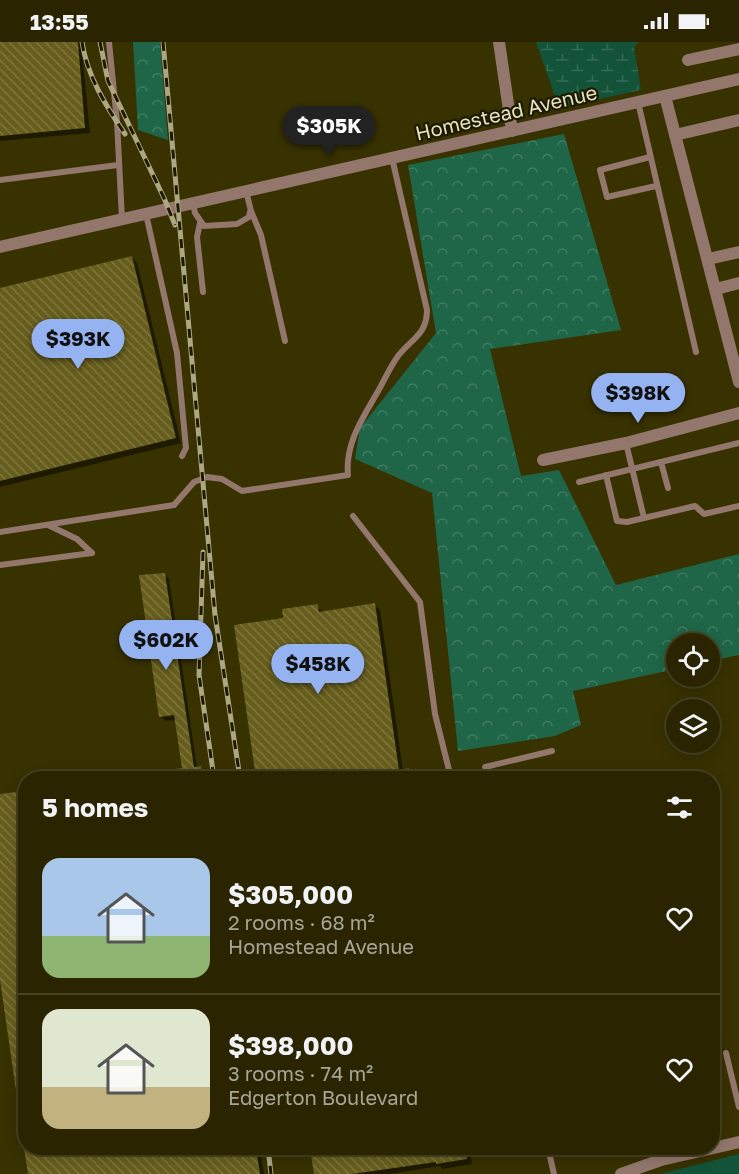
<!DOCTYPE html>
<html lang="en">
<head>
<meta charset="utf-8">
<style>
  body { margin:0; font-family:"Golos Text",sans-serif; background:#36310f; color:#f1f3f6; height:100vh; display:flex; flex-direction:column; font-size:22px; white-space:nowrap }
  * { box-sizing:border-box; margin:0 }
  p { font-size:20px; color:#a5a599 }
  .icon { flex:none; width:33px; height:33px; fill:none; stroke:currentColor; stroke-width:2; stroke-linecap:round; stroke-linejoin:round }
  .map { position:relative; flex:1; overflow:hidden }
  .sheet { position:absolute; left:18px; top:729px; width:702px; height:384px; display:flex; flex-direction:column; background:#2a2500; border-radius:24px; box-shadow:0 3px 15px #0003,0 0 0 2px #464222 }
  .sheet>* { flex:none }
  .buttons { position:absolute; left:666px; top:591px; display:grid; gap:12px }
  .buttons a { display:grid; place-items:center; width:54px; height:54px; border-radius:50%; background:#2a2500; box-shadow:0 3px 15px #0003,0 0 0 2px #464222; font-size:30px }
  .price { position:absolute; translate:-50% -51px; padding:0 14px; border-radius:21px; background:#95b2f1; color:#111; font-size:20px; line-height:39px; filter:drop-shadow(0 2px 3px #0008) }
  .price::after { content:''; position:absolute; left:50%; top:36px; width:18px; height:14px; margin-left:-9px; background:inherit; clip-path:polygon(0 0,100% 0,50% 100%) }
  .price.active { background:#222; color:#fff }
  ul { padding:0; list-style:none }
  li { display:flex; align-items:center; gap:18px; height:150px; padding:0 24px }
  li+li { border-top:2px solid #464222 }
  li span { display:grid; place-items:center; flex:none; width:168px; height:120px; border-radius:18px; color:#555 }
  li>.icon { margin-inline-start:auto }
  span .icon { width:72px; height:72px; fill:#fffc; stroke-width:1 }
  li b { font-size:26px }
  h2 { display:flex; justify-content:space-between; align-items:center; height:72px; padding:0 24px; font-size:26px }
  .status { display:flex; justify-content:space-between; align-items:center; height:42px; padding:0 30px; background:#2a2500; direction:ltr }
  .status svg { height:16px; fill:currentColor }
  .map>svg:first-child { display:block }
</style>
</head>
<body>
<div class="status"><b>13:55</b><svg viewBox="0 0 49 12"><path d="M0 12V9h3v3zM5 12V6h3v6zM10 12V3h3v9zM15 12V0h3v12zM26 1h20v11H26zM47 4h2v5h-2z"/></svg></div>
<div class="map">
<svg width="739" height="1132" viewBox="0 0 739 1132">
  <defs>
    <pattern id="forest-crowns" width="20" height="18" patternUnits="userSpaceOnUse" patternTransform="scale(1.5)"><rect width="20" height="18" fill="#1f6648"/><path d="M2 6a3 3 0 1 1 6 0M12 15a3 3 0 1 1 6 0" fill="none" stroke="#3f7c61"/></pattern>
    <pattern id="wetland-marsh" width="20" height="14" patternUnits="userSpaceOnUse" patternTransform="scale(1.5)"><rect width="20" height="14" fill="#125339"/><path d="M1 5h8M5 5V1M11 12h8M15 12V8" fill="none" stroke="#346b54"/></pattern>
    <pattern id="building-back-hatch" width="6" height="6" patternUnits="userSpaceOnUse" patternTransform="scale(1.5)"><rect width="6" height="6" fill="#675e1d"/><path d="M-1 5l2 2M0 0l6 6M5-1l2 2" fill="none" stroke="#7d753c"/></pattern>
  </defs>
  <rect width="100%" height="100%" fill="#383100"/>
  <g fill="url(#forest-crowns)">
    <polygon points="133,0 160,0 168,98 138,88"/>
    <polygon points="564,92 621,288 490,307 521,434 559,428 616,543 739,512 739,613 710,619 710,602 676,602 676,627 573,649 581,683 555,694 458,709 432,451 355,417 360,386 436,291 408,123"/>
  </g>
  <polygon fill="url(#wetland-marsh)" points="536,0 639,0 634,5 641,48 559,66"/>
  <polygon fill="#125339" points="739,1112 739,1132 660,1132 664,1131"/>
  <g fill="#0007">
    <polygon points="0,0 81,0 90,91 0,99"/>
    <polygon points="132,215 137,221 181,401 0,445 0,248"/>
    <polygon points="164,532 169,537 197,726 201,726 206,731 207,736 121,736 184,727 177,678 166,679 160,674"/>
    <polygon points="317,563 323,571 375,563 380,568 403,729 409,728 414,736 258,736 236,584 285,577"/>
    <polygon points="26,1106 260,1106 264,1132 30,1132"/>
    <polygon points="311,1106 469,1106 472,1122 442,1127 440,1124 389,1132 315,1132"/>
  </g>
  <g fill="url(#building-back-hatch)">
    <polygon points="0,0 78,0 85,86 0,94"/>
    <polygon points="132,214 176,396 0,439 0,246"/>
    <polygon points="165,531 194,725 201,724 203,736 120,736 182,726 174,673 159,675 139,533"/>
    <polygon points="375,561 399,728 409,726 411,736 256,736 234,583 283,576 282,567 318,562 319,570"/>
    <polygon points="26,749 26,1104 24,1104 0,938 0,752"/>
    <polygon points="24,1106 256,1106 260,1132 28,1132"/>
    <polygon points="310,1106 466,1106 467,1117 436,1122 436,1120 352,1132 314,1132"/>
  </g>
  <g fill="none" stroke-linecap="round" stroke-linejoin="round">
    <g stroke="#93776d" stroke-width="6">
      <polyline points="109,0 117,80 122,177"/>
      <polyline points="638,60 696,310"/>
      <polyline points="650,115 600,128 607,155 656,144"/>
      <polyline points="0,138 118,123"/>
      <polyline points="246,149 251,169 261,193 285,299"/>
      <polyline points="193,161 195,171 204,184 237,182 249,175 250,170"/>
      <polyline points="146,172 177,311 186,406 182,414"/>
      <polyline points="200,181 197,195 203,250"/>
      <polyline points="626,401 644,476"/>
      <polyline points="661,420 668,446"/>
      <polyline points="606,433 617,479 627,480 695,464 704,472 739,464"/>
      <polyline points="579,440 739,401"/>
      <polyline points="353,474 420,560 435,672 451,736"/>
      <polyline points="48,483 77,497 92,511"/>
      <path d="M0,490L174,463L194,440L207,435L222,437L242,449L348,433C345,402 362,377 377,351C384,339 390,325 398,314C411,297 427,293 427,268L392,116"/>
      <polyline points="0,523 92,511"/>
      <polyline points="485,725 552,709"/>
      <polyline points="726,1011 739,1065"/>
      <polyline points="548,1106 554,1132"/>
    </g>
    <g stroke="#93776d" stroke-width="12">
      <polyline points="499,0 512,89"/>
      <polyline points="688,18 739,7"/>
      <polyline points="665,54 739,340"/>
      <polyline points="675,93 739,78"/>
      <polyline points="708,217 739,210"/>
      <polyline points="716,247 739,241"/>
      <polyline points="543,418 626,401 739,371"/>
      <polyline points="621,1132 661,1118 739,1100"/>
    </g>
    <polyline stroke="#93776d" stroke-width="12" points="0,205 739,37"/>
    <g stroke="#ada883" stroke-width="5">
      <g id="rail">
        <path d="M82,0C87,34 106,64 125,92"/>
        <polyline points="100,0 108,39 164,156 175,183"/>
        <polyline points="163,0 215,573 240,736"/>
        <polyline points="203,510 199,633 214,736"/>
        <polyline points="268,1106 271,1132"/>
      </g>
    </g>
    <use href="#rail" stroke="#1d1901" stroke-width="3" stroke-dasharray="9" stroke-linecap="butt"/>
  </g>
  <g text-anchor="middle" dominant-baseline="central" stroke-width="4.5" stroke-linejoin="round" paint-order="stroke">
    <g font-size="20" fill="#e5e2c2" stroke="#1d1901">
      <text transform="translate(506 70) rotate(-13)">Homestead Avenue</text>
    </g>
  </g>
</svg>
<div class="buttons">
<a><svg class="icon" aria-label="locate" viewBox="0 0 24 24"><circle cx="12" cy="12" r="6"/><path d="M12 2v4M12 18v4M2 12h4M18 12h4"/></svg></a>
<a><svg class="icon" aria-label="layers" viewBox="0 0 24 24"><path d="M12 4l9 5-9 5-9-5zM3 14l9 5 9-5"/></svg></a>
</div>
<b class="price active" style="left:329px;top:115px">$305K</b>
<b class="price" style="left:78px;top:328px">$393K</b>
<b class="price" style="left:638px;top:382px">$398K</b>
<b class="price" style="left:166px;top:629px">$602K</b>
<b class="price" style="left:318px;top:653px">$458K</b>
<section class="sheet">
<h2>5 homes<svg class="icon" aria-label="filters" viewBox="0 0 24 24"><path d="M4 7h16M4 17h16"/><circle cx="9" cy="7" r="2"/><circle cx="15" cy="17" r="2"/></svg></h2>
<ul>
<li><span style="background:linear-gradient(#a9c7e8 65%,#8fb573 0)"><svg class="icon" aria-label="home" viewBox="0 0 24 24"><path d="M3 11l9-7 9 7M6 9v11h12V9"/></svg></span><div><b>$305,000</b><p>2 rooms · 68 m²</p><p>Homestead Avenue</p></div><svg class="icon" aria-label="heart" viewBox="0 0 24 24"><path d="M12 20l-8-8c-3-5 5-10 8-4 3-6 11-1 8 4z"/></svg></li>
<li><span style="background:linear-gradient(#dfe7d0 65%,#c2b280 0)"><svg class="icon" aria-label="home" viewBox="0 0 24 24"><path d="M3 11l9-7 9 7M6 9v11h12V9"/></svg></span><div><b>$398,000</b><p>3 rooms · 74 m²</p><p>Edgerton Boulevard</p></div><svg class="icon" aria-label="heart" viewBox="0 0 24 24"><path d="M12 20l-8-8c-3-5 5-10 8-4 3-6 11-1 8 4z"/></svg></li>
</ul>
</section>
</div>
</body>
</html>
